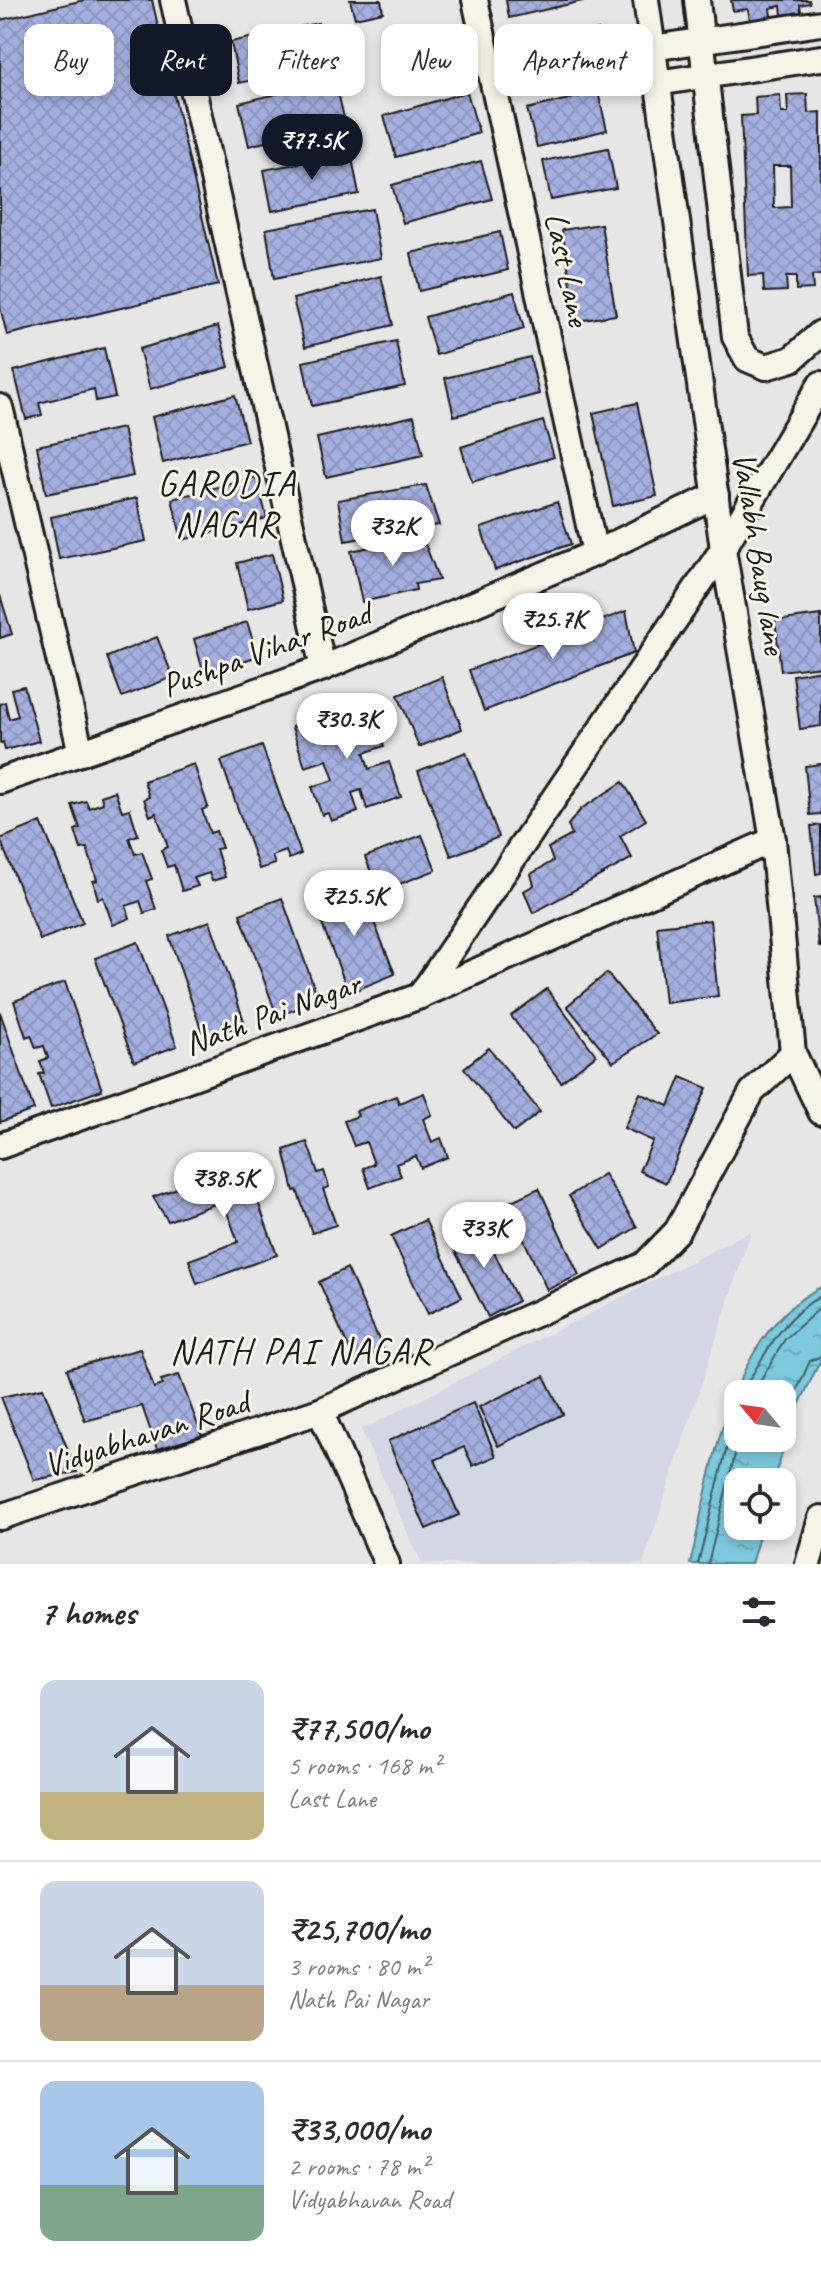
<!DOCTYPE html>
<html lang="en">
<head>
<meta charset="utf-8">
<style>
  body { margin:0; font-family:Caveat,sans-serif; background:#f2f2f3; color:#2b2b33; height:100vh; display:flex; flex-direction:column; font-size:30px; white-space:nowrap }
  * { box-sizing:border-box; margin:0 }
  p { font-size:26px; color:#7c7c81 }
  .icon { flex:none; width:44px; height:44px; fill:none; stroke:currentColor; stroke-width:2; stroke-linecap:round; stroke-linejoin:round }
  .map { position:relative; height:1564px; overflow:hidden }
  .side { display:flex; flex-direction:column; background:#fff; flex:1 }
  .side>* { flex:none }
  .guide { position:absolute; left:24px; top:24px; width:774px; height:72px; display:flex; gap:16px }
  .needle { width:52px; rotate:299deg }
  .controls { position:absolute; left:724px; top:1380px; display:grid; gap:16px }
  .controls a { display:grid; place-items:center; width:72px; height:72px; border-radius:16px; background:#fff; box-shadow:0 4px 12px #0003; font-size:40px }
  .price { position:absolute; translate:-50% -68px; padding:0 18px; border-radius:28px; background:#fff; color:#222; font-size:26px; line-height:52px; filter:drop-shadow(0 2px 4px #0008) }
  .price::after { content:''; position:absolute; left:50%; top:48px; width:24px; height:18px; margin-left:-12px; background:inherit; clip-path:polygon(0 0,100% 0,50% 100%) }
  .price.current { background:#111827; color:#fff }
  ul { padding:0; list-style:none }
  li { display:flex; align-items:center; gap:24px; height:200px; padding:0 40px }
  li+li { border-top:2px solid #e1e1e2 }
  li span { display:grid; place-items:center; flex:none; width:224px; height:160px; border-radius:16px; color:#555 }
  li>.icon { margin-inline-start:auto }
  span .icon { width:96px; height:96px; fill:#fffc; stroke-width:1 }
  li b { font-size:34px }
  h2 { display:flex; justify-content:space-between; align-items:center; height:96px; padding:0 40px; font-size:34px }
  .tag { padding:0 28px; border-radius:16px; background:#fff; box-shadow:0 4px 12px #0003; font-size:28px; line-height:72px }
  .tag.current { background:#111827; color:#fff }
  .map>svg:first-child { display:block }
</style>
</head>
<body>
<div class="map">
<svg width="821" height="1564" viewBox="0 0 821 1564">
  <defs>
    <pattern id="water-ripples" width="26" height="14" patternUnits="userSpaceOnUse" patternTransform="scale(2)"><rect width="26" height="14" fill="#7dc9dd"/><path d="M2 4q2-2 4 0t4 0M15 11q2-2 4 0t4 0" fill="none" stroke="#6bacbd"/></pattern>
    <pattern id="building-cross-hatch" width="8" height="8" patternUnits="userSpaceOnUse" patternTransform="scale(2)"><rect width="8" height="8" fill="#a5b0e0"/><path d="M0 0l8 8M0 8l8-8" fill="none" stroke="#8d97c0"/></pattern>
  </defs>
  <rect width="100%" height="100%" fill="#e7e6e6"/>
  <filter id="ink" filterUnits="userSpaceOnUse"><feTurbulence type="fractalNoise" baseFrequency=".0125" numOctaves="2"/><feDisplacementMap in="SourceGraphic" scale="16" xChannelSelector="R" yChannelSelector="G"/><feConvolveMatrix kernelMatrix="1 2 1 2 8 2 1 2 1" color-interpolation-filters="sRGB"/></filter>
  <g filter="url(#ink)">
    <polygon fill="#d3d6e4" points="751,1231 643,1564 422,1564 361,1430"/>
    <path fill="url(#water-ripples)" stroke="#568490" stroke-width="2" fill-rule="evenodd" d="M821,1287V1359L790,1424L774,1482H738V1526H762L751,1564H690C712,1473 727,1334 821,1287ZM738,1394H782V1438H738Z"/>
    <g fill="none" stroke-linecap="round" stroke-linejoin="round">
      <g stroke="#436169" stroke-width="2">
        <path d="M741,1394C763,1358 782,1316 821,1296"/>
        <polyline points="753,1394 785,1339 821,1307"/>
        <polyline points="782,1423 810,1361 821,1356"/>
        <polyline points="698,1564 738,1402"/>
        <polyline points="708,1564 739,1438"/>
      </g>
    </g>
    <g fill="url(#building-cross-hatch)" stroke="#1c1c1c" stroke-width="2" fill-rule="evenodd">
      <polygon points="84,0 152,0 218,285 7,335 0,307 0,20"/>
      <polygon points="350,0 381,0 383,12 355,18"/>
      <polygon points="506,0 587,0 509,18"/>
      <polygon points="731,0 809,0 810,3 800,5 802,18 783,21 781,6 770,8 772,23 751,26 748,9 733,11"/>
      <polygon points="318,23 327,64 239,83 231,42"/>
      <polygon points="598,30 606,61 521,83 513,52"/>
      <polygon points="450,33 459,75 391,90 382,49"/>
      <polygon points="335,80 345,122 249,146 239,103"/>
      <polygon points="467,92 479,133 396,157 384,116"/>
      <polygon points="598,92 607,130 537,147 527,109"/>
      <path d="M807,94L808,113L821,112V275L812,276L813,289L796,290V277H786L787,291L764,292L763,275L748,276L741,116L756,115L755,97L780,95L781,113H788L787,95ZM773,166H790L791,207L774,208Z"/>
      <polygon points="608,148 616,188 551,200 543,161"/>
      <polygon points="351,153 359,194 272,211 264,170"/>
      <polygon points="481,161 492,199 403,223 392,185"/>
      <polygon points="372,209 381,258 274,279 266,229"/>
      <polygon points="601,224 616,315 577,321 562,230"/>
      <polygon points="500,232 508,270 419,291 411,253"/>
      <polygon points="381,276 393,325 305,347 293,299"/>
      <polygon points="514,292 524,329 436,355 425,317"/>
      <polygon points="218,326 229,367 150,389 139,349"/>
      <polygon points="396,341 405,386 312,406 303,362"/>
      <polygon points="104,348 115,397 96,401 94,389 39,403 42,415 26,419 14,371"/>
      <polygon points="530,357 539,394 454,416 445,378"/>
      <polygon points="235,395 247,441 163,463 152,417"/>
      <polygon points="637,403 657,496 613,506 593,413"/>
      <polygon points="414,416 423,455 326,477 317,438"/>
      <polygon points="543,421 554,457 472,482 461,447"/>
      <polygon points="123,428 133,476 46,494 37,446"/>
      <polygon points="256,477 267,518 182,540 172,499"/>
      <polygon points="426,485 439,525 345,541 338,500"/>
      <polygon points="137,498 146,541 59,559 51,517"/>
      <polygon points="557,502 571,544 495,570 481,528"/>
      <polygon points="422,536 439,580 415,584 416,590 362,602 351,551"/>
      <polygon points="272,554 283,600 248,609 237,563"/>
      <polygon points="0,595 12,634 0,638"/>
      <polygon points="626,611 634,653 484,711 469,670"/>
      <polygon points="821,615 821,666 781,671 775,621"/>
      <polygon points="247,622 258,656 204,674 194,639"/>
      <polygon points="157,637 173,677 122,697 107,657"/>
      <polygon points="821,670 821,726 800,729 793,675"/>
      <polygon points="442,677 462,729 419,747 398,695"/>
      <polygon points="24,686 39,741 5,750 3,742 0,743 0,704 5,702 9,719 18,716 11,689"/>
      <polygon points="369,701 384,746 364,753 369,769 389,762 401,797 367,809 361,790 352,793 358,812 331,821 328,813 322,815 312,787 334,780 327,760 305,767 292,727 327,715 334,736 340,734 333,713"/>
      <polygon points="262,746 301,854 289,859 286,851 272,856 275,864 259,869 221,761"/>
      <polygon points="466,752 499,837 451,856 418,771"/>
      <polygon points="194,764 208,807 202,810 210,833 216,831 222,848 216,849 225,877 212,881 209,873 194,878 198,886 182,891 174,865 167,867 161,850 168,847 156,813 150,816 144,799 149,797 144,781"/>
      <polygon points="821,764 821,814 810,815 805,766"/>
      <polygon points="623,782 646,820 620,836 632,858 533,913 524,891 534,885 531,874 553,861 548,848 572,835 568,825 581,809"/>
      <polygon points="115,791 122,811 130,809 138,835 129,838 135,854 142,852 152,879 146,881 156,909 144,913 140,901 126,906 130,918 113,925 103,897 98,899 93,881 97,880 87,848 81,849 75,830 80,828 72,805 86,801 89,808 103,803 101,796"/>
      <polygon points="41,822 83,923 40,940 0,839"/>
      <polygon points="821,825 821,873 816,874 811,826"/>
      <polygon points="422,835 436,870 379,892 365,857"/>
      <polygon points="358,883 395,974 349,993 313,901"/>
      <polygon points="821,897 821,947 819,947 814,898"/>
      <polygon points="282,898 319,1001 277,1016 240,914"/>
      <polygon points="710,920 718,996 665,1003 657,926"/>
      <polygon points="210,921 245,1024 204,1038 169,936"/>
      <polygon points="138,942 177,1046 134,1062 95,958"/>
      <polygon points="607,973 657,1034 613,1062 567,1006"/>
      <polygon points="65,982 102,1090 51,1108 39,1074 44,1073 40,1061 48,1058 44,1046 36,1048 31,1035 26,1037 14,1001"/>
      <polygon points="547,989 596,1055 561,1082 511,1016"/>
      <polygon points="0,1012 34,1110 0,1122"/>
      <polygon points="489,1048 540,1112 514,1132 464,1068"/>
      <polygon points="681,1077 707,1088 666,1183 639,1171 653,1141 624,1128 640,1093 669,1106"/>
      <polygon points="424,1093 432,1115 423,1119 432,1142 441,1138 448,1157 421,1168 416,1156 396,1164 401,1176 370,1188 363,1168 374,1164 366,1142 354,1146 344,1121 358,1116 356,1111 396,1096 399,1103"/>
      <polygon points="307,1142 318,1173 324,1171 329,1187 323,1189 336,1225 312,1233 297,1190 294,1191 284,1150"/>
      <polygon points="244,1163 277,1255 197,1284 189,1260 238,1242 223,1201 168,1221 153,1197"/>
      <polygon points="604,1174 637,1227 602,1249 569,1196"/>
      <polygon points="539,1188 579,1275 547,1290 507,1203"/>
      <polygon points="425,1220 462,1297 428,1314 391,1236"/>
      <polygon points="480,1224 518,1301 488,1317 449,1239"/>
      <polygon points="347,1268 384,1351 355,1362 319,1282"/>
      <polygon points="140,1349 154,1388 163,1385 161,1380 179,1375 202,1436 157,1449 142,1406 85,1421 67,1369"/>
      <polygon points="544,1376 563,1414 498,1446 479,1407"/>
      <polygon points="43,1388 77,1472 34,1480 1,1397"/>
      <polygon points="473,1403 496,1456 473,1466 464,1447 435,1460 459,1515 426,1529 388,1441"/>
    </g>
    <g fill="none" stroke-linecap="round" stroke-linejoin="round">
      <g stroke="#1c1c1c" stroke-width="30">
        <g id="minor">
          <polyline points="173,0 323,668"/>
          <polyline points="475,0 595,553"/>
          <polyline points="646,0 723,549 773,840 793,1053 821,1112"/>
          <polyline points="697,0 735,337 747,359 766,367 792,359 821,333"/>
          <polyline points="652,48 821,23"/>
          <polyline points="657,83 821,58"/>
          <polyline points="0,407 81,753"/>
          <polyline points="0,781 323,668 595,553 716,495"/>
          <polyline points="420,996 723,549 821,384"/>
          <polyline points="0,1146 420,996 773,840"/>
          <polyline points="320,1411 387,1564"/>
          <polyline points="0,1517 320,1411 644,1265 677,1231 752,1092 793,1053"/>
          <polyline points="808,1564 821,1518"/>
        </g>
      </g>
      <use href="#minor" stroke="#f7f3e8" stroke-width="24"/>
    </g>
  </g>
  <g text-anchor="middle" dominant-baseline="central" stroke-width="6" stroke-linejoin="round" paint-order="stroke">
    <g font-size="34" fill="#1c1c1c" stroke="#f7f3e8">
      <text transform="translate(568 269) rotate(78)">Last Lane</text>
      <text transform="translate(760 553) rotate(81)">Vallabh Baug lane</text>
      <text transform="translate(266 649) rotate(-20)">Pushpa Vihar Road</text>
      <text transform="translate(272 1013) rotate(-20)">Nath Pai Nagar</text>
      <text transform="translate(146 1433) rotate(-18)">Vidyabhavan Road</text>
    </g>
    <g font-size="36" letter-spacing="2" fill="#1c1c1c" stroke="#f7f3e8">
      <text x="227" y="483">GARODIA<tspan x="227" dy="41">NAGAR</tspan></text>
      <text x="301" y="1351">NATH PAI NAGAR</text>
    </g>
  </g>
</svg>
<div class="controls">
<a><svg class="needle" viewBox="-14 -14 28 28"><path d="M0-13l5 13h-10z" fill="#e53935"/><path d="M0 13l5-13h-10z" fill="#7c7c81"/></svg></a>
<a><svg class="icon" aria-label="locate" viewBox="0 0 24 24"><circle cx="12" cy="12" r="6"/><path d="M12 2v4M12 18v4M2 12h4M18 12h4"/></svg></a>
</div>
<b class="price current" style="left:312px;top:182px">₹77.5K</b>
<b class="price" style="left:393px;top:568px">₹32K</b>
<b class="price" style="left:553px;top:661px">₹25.7K</b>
<b class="price" style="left:347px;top:761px">₹30.3K</b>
<b class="price" style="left:354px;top:938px">₹25.5K</b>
<b class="price" style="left:224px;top:1220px">₹38.5K</b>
<b class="price" style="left:484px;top:1270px">₹33K</b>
<div class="guide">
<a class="tag">Buy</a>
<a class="tag current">Rent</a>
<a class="tag">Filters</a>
<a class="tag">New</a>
<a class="tag">Apartment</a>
</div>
</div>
<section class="side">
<h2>7 homes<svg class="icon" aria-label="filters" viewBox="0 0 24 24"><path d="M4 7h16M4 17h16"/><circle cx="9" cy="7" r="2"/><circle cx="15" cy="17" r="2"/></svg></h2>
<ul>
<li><span style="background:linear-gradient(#c9d6e8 70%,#c2b280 0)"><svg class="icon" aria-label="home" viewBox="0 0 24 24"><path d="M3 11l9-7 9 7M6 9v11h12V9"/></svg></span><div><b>₹77,500/mo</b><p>5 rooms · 168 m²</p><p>Last Lane</p></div></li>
<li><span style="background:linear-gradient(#c9d6e8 65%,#b9a48a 0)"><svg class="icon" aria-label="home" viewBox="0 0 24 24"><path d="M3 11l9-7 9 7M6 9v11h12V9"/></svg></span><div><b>₹25,700/mo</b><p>3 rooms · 80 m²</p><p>Nath Pai Nagar</p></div></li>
<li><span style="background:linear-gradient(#a9c7e8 65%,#7fa58c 0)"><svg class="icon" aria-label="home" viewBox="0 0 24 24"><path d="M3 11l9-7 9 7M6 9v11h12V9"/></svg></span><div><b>₹33,000/mo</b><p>2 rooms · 78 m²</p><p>Vidyabhavan Road</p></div></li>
</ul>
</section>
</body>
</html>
